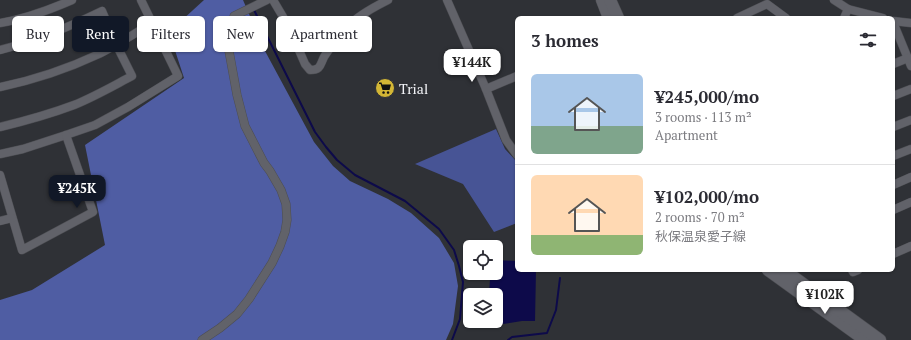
<!DOCTYPE html>
<html lang="en">
<head>
<meta charset="utf-8">
<style>
  body { margin:0; font-family:"PT Serif","Noto Sans JP",serif; background:#f7f7f7; color:#2b2b33; height:100vh; display:flex; flex-direction:column; font-size:15px; white-space:nowrap }
  * { box-sizing:border-box; margin:0 }
  p { font-size:13px; color:#7c7c81 }
  .icon { flex:none; width:22px; height:22px; fill:none; stroke:currentColor; stroke-width:2; stroke-linecap:round; stroke-linejoin:round }
  .map { position:relative; flex:1; overflow:hidden }
  .drawer { position:absolute; left:515px; top:16px; width:380px; height:256px; display:flex; flex-direction:column; background:#fff; border-radius:6px; box-shadow:0 1px 3px #0004 }
  .drawer>* { flex:none }
  .banner { position:absolute; left:12px; top:16px; width:380px; height:36px; display:flex; gap:8px }
  .controls { position:absolute; left:463px; top:240px; display:grid; gap:8px }
  .controls a { display:grid; place-items:center; width:40px; height:40px; border-radius:6px; background:#fff; box-shadow:0 1px 3px #0004; font-size:20px }
  .price { position:absolute; translate:-50% -34px; padding:0 9px; border-radius:8px; background:#fff; color:#222; font-size:13px; line-height:26px; filter:drop-shadow(0 1px 2px #0008) }
  .price::after { content:''; position:absolute; left:50%; top:24px; width:12px; height:9px; margin-left:-6px; background:inherit; clip-path:polygon(0 0,100% 0,50% 100%) }
  .price.active { background:#111827; color:#fff }
  ul { padding:0; list-style:none }
  li { display:flex; align-items:center; gap:12px; height:100px; padding:0 16px }
  li+li { border-top:1px solid #e1e1e2 }
  li span { display:grid; place-items:center; flex:none; width:112px; height:80px; border-radius:6px; color:#555 }
  li>.icon { margin-inline-start:auto }
  span .icon { width:48px; height:48px; fill:#fffc; stroke-width:1 }
  li b { font-size:17px }
  h2 { display:flex; justify-content:space-between; align-items:center; height:48px; padding:0 16px; font-size:17px }
  .chip { padding:0 14px; border-radius:6px; background:#fff; box-shadow:0 1px 3px #0004; font-size:14px; line-height:36px }
  .chip.active { background:#111827; color:#fff }
  .map>svg:first-child { display:block }
</style>
</head>
<body>
<div class="map">
<svg width="911" height="340" viewBox="0 0 911 340">
  <rect width="100%" height="100%" fill="#2f3136"/>
  <polygon fill="#475495" points="496,129 505,149 517,162 517,223 494,232 463,184 415,164"/>
  <polygon fill="#4f5da3" points="204,0 243,0 265,51 314,142 333,166 350,181 388,199 411,213 439,238 454,263 458,286 453,324 446,340 0,340 0,300 32,290 105,245 85,145 184,78 169,32"/>
  <polygon fill="#0d0a4a" points="496,260 517,261 517,270 536,270 535,321 522,321 503,324 496,320 496,295 489,295 490,279 495,279"/>
  <g fill="none" stroke-linecap="round" stroke-linejoin="round">
    <g stroke="#0d0a4a" stroke-width="2">
      <polyline points="253,8 315,132 326,147 337,160 355,175 405,201 439,229 454,250 459,266 463,282 460,319 452,340"/>
      <polyline points="508,340 512,337 547,333 556,310 560,278"/>
    </g>
    <g stroke="#4c4d52" stroke-width="9">
      <g id="street">
        <path d="M273,0L289,27L305,64L310,70C321,70 320,65 324,57C327,52 330,48 333,44C346,23 366,11 388,0"/>
        <polyline points="447,0 486,89 506,140 517,155"/>
        <polyline points="834,0 848,9 883,18"/>
        <polyline points="737,18 767,4 786,18"/>
        <polyline points="844,18 848,9"/>
        <polyline points="893,21 911,23"/>
        <polyline points="893,22 911,66"/>
        <path d="M0,23C25,19 49,10 72,0"/>
        <path d="M0,50C36,41 69,27 102,11L116,44L132,76C113,86 94,97 74,105C50,114 25,121 0,127"/>
        <polyline points="893,64 908,58"/>
        <path d="M0,87C34,80 67,69 99,54C117,45 134,34 152,23"/>
        <polyline points="486,89 517,76"/>
        <polyline points="893,96 911,89"/>
        <polyline points="893,127 911,120"/>
        <polyline points="0,154 23,149 66,135 95,125 128,107 178,76 141,0"/>
        <polyline points="893,156 911,149"/>
        <polyline points="0,175 22,250 93,212 66,135"/>
        <polyline points="893,185 911,177"/>
        <polyline points="893,210 911,202"/>
        <polyline points="0,221 12,218"/>
        <polyline points="893,254 911,246"/>
        <polyline points="852,270 853,272 858,270"/>
        <polyline points="202,340 220,328 237,314 249,299 272,263 280,246 285,232 287,220 286,204 281,190 270,171 264,163 245,126 237,95 229,51 229,43 234,16 267,0"/>
      </g>
    </g>
    <g stroke="#4c4d52" stroke-width="13">
      <g id="secondary">
        <polyline points="602,0 609,18"/>
        <polyline points="610,0 618,18"/>
        <polyline points="768,270 865,340"/>
        <polyline points="784,270 880,340"/>
      </g>
    </g>
    <use href="#street" stroke="#616269" stroke-width="8"/>
    <use href="#secondary" stroke="#616269" stroke-width="12"/>
  </g>
  <defs>
    <g id="supermarket-disc" transform="scale(1)"><circle r="9.5" fill="#d3b635" stroke="#2f3136"/><path d="M-6-5.5h2.5l.6 2H6L4.5 2H-2.5L-4.4-4H-6ZM-1.5 3.2a1.3 1.3 0 1 0 .1 0ZM3 3.2a1.3 1.3 0 1 0 .1 0Z" fill="#111"/></g>
  </defs>
  <g fill-rule="evenodd">
    <use href="#supermarket-disc" x="385" y="88"/>
  </g>
  <g text-anchor="middle" dominant-baseline="central" stroke-width="3" stroke-linejoin="round" paint-order="stroke">
    <g font-size="14" fill="#f2f3f7" stroke="#2f3136" text-anchor="start">
      <text x="399" y="88">Trial</text>
    </g>
  </g>
</svg>
<div class="controls">
<a><svg class="icon" aria-label="locate" viewBox="0 0 24 24"><circle cx="12" cy="12" r="6"/><path d="M12 2v4M12 18v4M2 12h4M18 12h4"/></svg></a>
<a><svg class="icon" aria-label="layers" viewBox="0 0 24 24"><path d="M12 4l9 5-9 5-9-5zM3 14l9 5 9-5"/></svg></a>
</div>
<b class="price" style="left:472px;top:83px">¥144K</b>
<b class="price active" style="left:77px;top:209px">¥245K</b>
<b class="price" style="left:825px;top:315px">¥102K</b>
<div class="banner">
<a class="chip">Buy</a>
<a class="chip active">Rent</a>
<a class="chip">Filters</a>
<a class="chip">New</a>
<a class="chip">Apartment</a>
</div>
<section class="drawer">
<h2>3 homes<svg class="icon" aria-label="filters" viewBox="0 0 24 24"><path d="M4 7h16M4 17h16"/><circle cx="9" cy="7" r="2"/><circle cx="15" cy="17" r="2"/></svg></h2>
<ul>
<li><span style="background:linear-gradient(#a9c7e8 65%,#7fa58c 0)"><svg class="icon" aria-label="home" viewBox="0 0 24 24"><path d="M3 11l9-7 9 7M6 9v11h12V9"/></svg></span><div><b>¥245,000/mo</b><p>3 rooms · 113 m²</p><p>Apartment</p></div></li>
<li><span style="background:linear-gradient(#ffd9b3 75%,#8fb573 0)"><svg class="icon" aria-label="home" viewBox="0 0 24 24"><path d="M3 11l9-7 9 7M6 9v11h12V9"/></svg></span><div><b>¥102,000/mo</b><p>2 rooms · 70 m²</p><p>秋保温泉愛子線</p></div></li>
</ul>
</section>
</div>
</body>
</html>
